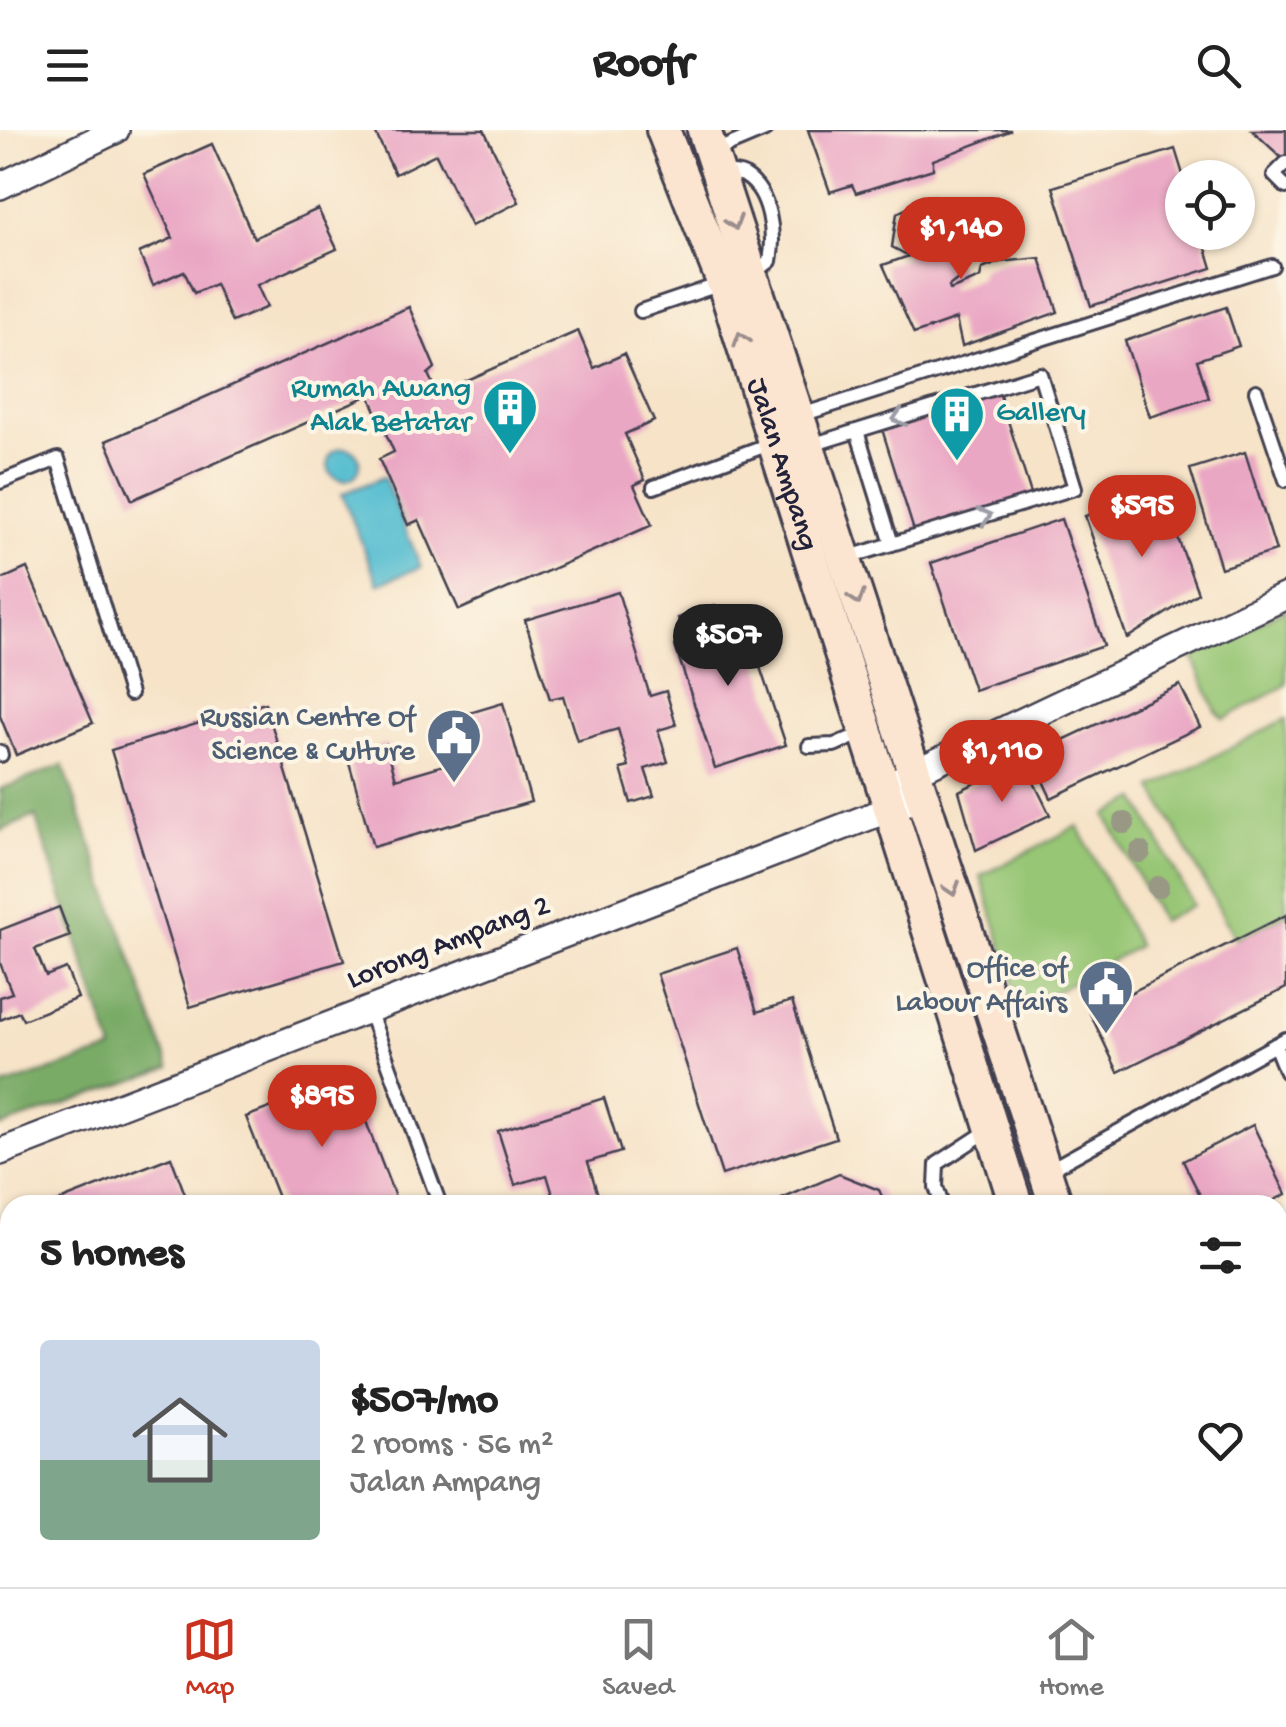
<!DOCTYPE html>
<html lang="en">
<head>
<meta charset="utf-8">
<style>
  body { margin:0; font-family:"Gochi Hand",sans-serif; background:#f2f2f2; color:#222; height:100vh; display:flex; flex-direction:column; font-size:38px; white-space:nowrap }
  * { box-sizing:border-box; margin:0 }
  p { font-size:32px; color:#767676 }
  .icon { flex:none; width:55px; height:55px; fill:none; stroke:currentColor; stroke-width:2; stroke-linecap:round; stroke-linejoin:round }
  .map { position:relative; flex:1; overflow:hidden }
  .details { position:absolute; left:0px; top:1065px; width:1288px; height:392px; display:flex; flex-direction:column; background:#fff; border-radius:30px 30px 0 0; box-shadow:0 2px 8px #0004 }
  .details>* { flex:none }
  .controls { position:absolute; left:1165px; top:30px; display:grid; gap:20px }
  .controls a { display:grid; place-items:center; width:90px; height:90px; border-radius:50%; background:#fff; box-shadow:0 2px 8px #0004; font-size:50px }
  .price { position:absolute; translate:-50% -85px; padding:0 22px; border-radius:35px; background:#c8321e; color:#fff; font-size:32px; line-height:65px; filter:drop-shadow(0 2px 5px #0008) }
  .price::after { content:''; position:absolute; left:50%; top:60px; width:30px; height:22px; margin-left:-15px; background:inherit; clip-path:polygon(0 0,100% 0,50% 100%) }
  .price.current { background:#222; color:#fff }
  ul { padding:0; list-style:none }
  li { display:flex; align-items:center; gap:30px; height:250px; padding:0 40px }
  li+li { border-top:2px solid #e0e0e0 }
  li span { display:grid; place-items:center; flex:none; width:280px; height:200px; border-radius:10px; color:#555 }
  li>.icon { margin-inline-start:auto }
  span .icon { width:120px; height:120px; fill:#fffc; stroke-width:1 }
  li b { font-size:42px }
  h2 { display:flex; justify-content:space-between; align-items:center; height:120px; padding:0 40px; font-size:42px }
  header { display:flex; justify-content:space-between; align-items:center; height:130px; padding:0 40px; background:#fff; font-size:45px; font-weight:700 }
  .dock { display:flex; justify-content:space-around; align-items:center; height:140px; border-top:2px solid #e0e0e0; background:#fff; font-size:28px; color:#767676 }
  .dock a { display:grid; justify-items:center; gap:5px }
  .dock .current { color:#c8321e }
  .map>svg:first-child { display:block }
</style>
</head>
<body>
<header><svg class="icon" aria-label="menu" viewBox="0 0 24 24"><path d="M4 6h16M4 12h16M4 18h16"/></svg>Roofr<svg class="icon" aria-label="search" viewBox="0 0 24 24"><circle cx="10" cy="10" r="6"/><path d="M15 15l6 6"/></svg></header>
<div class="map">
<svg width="1286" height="1457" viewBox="0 0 1286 1457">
  <rect width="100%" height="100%" fill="#fcf5e5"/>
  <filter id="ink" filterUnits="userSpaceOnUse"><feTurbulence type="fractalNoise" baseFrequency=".01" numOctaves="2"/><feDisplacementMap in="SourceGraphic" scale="20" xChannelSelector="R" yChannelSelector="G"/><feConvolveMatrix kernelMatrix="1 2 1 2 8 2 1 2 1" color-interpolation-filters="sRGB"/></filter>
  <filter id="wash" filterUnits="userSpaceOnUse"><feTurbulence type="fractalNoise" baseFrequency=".0048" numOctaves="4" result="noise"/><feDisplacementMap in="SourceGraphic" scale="40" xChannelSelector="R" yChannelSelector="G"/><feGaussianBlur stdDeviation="2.25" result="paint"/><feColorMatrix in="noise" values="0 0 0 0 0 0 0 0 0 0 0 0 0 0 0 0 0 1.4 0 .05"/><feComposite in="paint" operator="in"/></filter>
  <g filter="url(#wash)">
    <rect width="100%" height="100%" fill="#f6e3c8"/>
    <g fill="#97c675" stroke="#5c7458" stroke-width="2.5">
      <polygon points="1286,478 1286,555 1224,589 1216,581 1193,527"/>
      <polygon points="1286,589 1286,785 1236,810 1153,658"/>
      <polygon points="1137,669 1193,775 1161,791 1106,685"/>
      <polygon points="1078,696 1138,816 1021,880 981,746"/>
    </g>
    <polygon fill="#79ab66" stroke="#4e6650" stroke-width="2.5" points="63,635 170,938 0,997 0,957 113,920 35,686 0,701 0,659"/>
    <g fill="#54bdd0" stroke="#3b7086" stroke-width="2.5">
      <circle cx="344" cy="334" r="16"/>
      <polygon points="384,347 421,437 378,454 342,364"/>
    </g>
    <g id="blocks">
      <g fill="#eaa7c4">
        <polygon points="383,0 484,0 519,72 471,96 436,24 395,44 376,4"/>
        <polygon points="808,0 1010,0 1010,1 933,30 933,39 856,63 852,55 830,62"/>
        <polygon points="1252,0 1286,0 1286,32"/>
        <polygon points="212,14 254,108 318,79 337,119 257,155 267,177 232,192 215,154 194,163 184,141 153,155 139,123 173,108 144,44"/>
        <polygon points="1175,19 1184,48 1182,102 1201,102 1212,138 1091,176 1053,57"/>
        <polygon points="933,66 962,146 949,156 950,160 980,148 982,139 1000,132 1040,128 1058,182 962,216 956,189 914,204 883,135 909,126 892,117 897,83"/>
        <polygon points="409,177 435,238 428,244 437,263 578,201 594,238 624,224 654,291 625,304 645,350 634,355 652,395 459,480 419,390 408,395 379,329 394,322 369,265 132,370 106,311"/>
        <polygon points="1226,177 1239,216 1197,230 1209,268 1150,287 1125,211"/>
        <polygon points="999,262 1032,367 915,404 882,299"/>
        <polygon points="1245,322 1276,421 1221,438 1190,339"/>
        <polygon points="1160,359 1198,463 1127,508 1085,386"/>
        <polygon points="1061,389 1104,516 974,560 931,433"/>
        <polygon points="27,438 93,593 16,625 0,586 0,450"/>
        <polygon points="618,462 650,566 666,561 676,595 658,600 668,632 645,639 654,666 631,673 621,639 629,637 618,599 577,611 563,566 550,569 525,490"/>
        <polygon points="715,476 723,499 745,492 786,615 715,638 675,516 686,512 678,488"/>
        <polygon points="1180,555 1200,597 1051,668 1031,625"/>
        <polygon points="265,573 344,831 190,877 111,620"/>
        <polygon points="503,573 531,672 373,717 347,625 386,614 396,649 461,630 449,589"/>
        <polygon points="1023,630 1050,685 976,720 959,661"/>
        <polygon points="59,777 70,806 35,819 46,846 66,838 78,868 23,890 19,882 0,890 0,867 12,863 0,833 0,800"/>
        <polygon points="1286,785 1286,858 1118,942 1090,883"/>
        <polygon points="737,818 757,882 792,871 836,1008 722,1045 657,844"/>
        <polygon points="349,947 398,1075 281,1075 246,987"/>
        <polygon points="604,968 621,1022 588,1032 601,1075 556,1075 547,1045 515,1055 498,1001"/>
        <polygon points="1253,995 1286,1064 1265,1075 1205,1075 1183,1031"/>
        <polygon points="171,1027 189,1075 58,1075 57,1072"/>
        <polygon points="839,1044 879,1060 886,1075 768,1075"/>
        <polygon points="1286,1231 1286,1337 1278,1325 1278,1235"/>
        <polygon points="10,1240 10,1342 0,1346 0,1244"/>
        <polygon points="10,1390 10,1448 116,1448 93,1457 0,1457 0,1394"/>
        <polygon points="451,1448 482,1448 485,1457 426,1457"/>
      </g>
    </g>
  </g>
  <g filter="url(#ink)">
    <use href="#blocks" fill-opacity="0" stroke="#423f50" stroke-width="2.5"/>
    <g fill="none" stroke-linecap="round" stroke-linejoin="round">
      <g stroke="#423f50" stroke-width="18">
        <g id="lane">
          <polyline points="715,21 765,0"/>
          <polyline points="1286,33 1274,45 1286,57"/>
          <path d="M720,43C729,43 738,42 745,46C771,62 775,105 770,131L753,144"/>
          <polyline points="641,181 721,154"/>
          <polyline points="1256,261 1286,350"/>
          <polyline points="798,286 1272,136"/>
          <polyline points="857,301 892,414"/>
          <polyline points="808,316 1040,244 1075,358 846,428"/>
          <polyline points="0,352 58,329 130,564"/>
          <polyline points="654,357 772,313"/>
          <polyline points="809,616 834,615 864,603"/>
          <polyline points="0,622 1,625"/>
          <polyline points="369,880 440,1075"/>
          <polyline points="1275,915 1286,942"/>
          <polyline points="1047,1041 1286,909"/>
          <polyline points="942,1075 936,1057 937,1034 992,998"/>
          <polyline points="1278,1208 1286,1203"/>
          <polyline points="1278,1360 1286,1374"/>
          <polyline points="1278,1414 1286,1408"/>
          <polyline points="1085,1452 1092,1448"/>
          <polyline points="135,1457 159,1448"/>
        </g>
      </g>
      <g stroke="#423f50" stroke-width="30">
        <g id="street">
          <polyline points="0,56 116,0"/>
          <polyline points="898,650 1286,466"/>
          <polyline points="0,1022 905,673"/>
        </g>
      </g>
      <g stroke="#423f50" stroke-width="38">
        <g id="secondary">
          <path id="s1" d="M663,0L724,154L1016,1075"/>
          <polyline points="704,0 1056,1075"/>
          <polyline points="1225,1448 1232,1457"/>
          <polyline points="1262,1448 1269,1457"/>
        </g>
      </g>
      <use href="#lane" stroke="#fff" stroke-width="12"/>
      <use href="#street" stroke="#fff" stroke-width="25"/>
      <use href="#secondary" stroke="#fce5d0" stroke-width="32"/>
    </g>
    <g fill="#989885">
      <circle cx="1124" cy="693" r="11"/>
      <circle cx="1140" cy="722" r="11"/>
      <circle cx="1158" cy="757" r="11"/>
    </g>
    <defs><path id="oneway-chevron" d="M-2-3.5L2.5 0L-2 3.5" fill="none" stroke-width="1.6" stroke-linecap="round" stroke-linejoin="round" transform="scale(2.5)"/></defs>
    <g stroke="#9a8d8d">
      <use href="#oneway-chevron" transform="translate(734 93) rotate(72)"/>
      <use href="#oneway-chevron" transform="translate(741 209) rotate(-108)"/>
      <use href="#oneway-chevron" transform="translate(857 468) rotate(72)"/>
      <use href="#oneway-chevron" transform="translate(952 759) rotate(72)"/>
    </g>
    <g stroke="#9c9ca7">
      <use href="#oneway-chevron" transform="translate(899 288) rotate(163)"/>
      <use href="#oneway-chevron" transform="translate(985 386) rotate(-17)"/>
    </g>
  </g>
  <defs>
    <g id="building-pin" transform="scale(2.875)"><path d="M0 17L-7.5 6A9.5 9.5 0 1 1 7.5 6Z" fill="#0f9aa8" stroke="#fcf5e5"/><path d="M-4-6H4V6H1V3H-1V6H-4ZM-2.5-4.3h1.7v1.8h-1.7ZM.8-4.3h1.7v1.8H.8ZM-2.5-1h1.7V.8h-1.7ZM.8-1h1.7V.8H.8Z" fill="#fff"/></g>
    <g id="civic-pin" transform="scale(2.875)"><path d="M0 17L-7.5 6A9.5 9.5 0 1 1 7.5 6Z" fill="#5c6f8a" stroke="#fcf5e5"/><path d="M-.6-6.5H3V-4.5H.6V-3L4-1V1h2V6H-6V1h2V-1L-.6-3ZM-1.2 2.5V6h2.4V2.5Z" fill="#fff"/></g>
  </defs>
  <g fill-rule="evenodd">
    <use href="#building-pin" x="510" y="277"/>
    <use href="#building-pin" x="957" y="284"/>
    <use href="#civic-pin" x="454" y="606"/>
    <use href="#civic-pin" x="1106" y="857"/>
  </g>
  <g text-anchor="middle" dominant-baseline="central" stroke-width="8" stroke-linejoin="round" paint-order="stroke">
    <g font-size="30" fill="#0d838f" stroke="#fcf5e5" text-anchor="end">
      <text x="471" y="260">Rumah Awang<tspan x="471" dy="34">Alak Betatar</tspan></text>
      <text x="996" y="284" text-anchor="start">Gallery</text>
    </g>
    <g font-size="30" fill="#22223b" stroke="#fcf5e5">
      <text stroke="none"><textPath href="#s1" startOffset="355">Jalan Ampang</textPath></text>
      <text transform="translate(449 814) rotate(-21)">Lorong Ampang 2</text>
    </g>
    <g font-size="30" fill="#4e5e75" stroke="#fcf5e5" text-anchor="end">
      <text x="415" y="589">Russian Centre Of<tspan x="415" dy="34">Science &amp; Culture</tspan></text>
      <text x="1067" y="840">Office of<tspan x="1067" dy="34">Labour Affairs</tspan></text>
    </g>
  </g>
</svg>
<div class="controls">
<a><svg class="icon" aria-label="locate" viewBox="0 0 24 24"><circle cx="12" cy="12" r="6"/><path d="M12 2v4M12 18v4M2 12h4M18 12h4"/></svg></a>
</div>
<b class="price" style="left:961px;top:152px">$1,140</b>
<b class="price" style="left:1142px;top:430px">$595</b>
<b class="price current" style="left:728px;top:559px">$507</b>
<b class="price" style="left:1002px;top:675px">$1,110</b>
<b class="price" style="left:322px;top:1020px">$895</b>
<section class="details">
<h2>5 homes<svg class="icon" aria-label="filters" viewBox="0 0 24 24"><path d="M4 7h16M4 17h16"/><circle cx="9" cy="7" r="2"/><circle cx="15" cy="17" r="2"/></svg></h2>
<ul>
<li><span style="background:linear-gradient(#c9d6e8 60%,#7fa58c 0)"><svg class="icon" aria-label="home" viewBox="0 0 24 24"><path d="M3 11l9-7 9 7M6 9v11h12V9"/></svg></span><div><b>$507/mo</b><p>2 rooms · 56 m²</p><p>Jalan Ampang</p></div><svg class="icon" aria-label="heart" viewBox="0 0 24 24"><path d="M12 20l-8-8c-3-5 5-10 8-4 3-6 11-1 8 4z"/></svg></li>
</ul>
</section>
</div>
<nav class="dock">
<a class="current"><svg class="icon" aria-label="map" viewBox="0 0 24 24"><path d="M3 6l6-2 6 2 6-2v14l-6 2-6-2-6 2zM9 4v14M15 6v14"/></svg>Map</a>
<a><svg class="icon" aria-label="saved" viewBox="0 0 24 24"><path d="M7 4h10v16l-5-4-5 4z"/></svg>Saved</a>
<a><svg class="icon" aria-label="home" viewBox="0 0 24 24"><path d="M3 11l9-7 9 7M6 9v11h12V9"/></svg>Home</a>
</nav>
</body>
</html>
